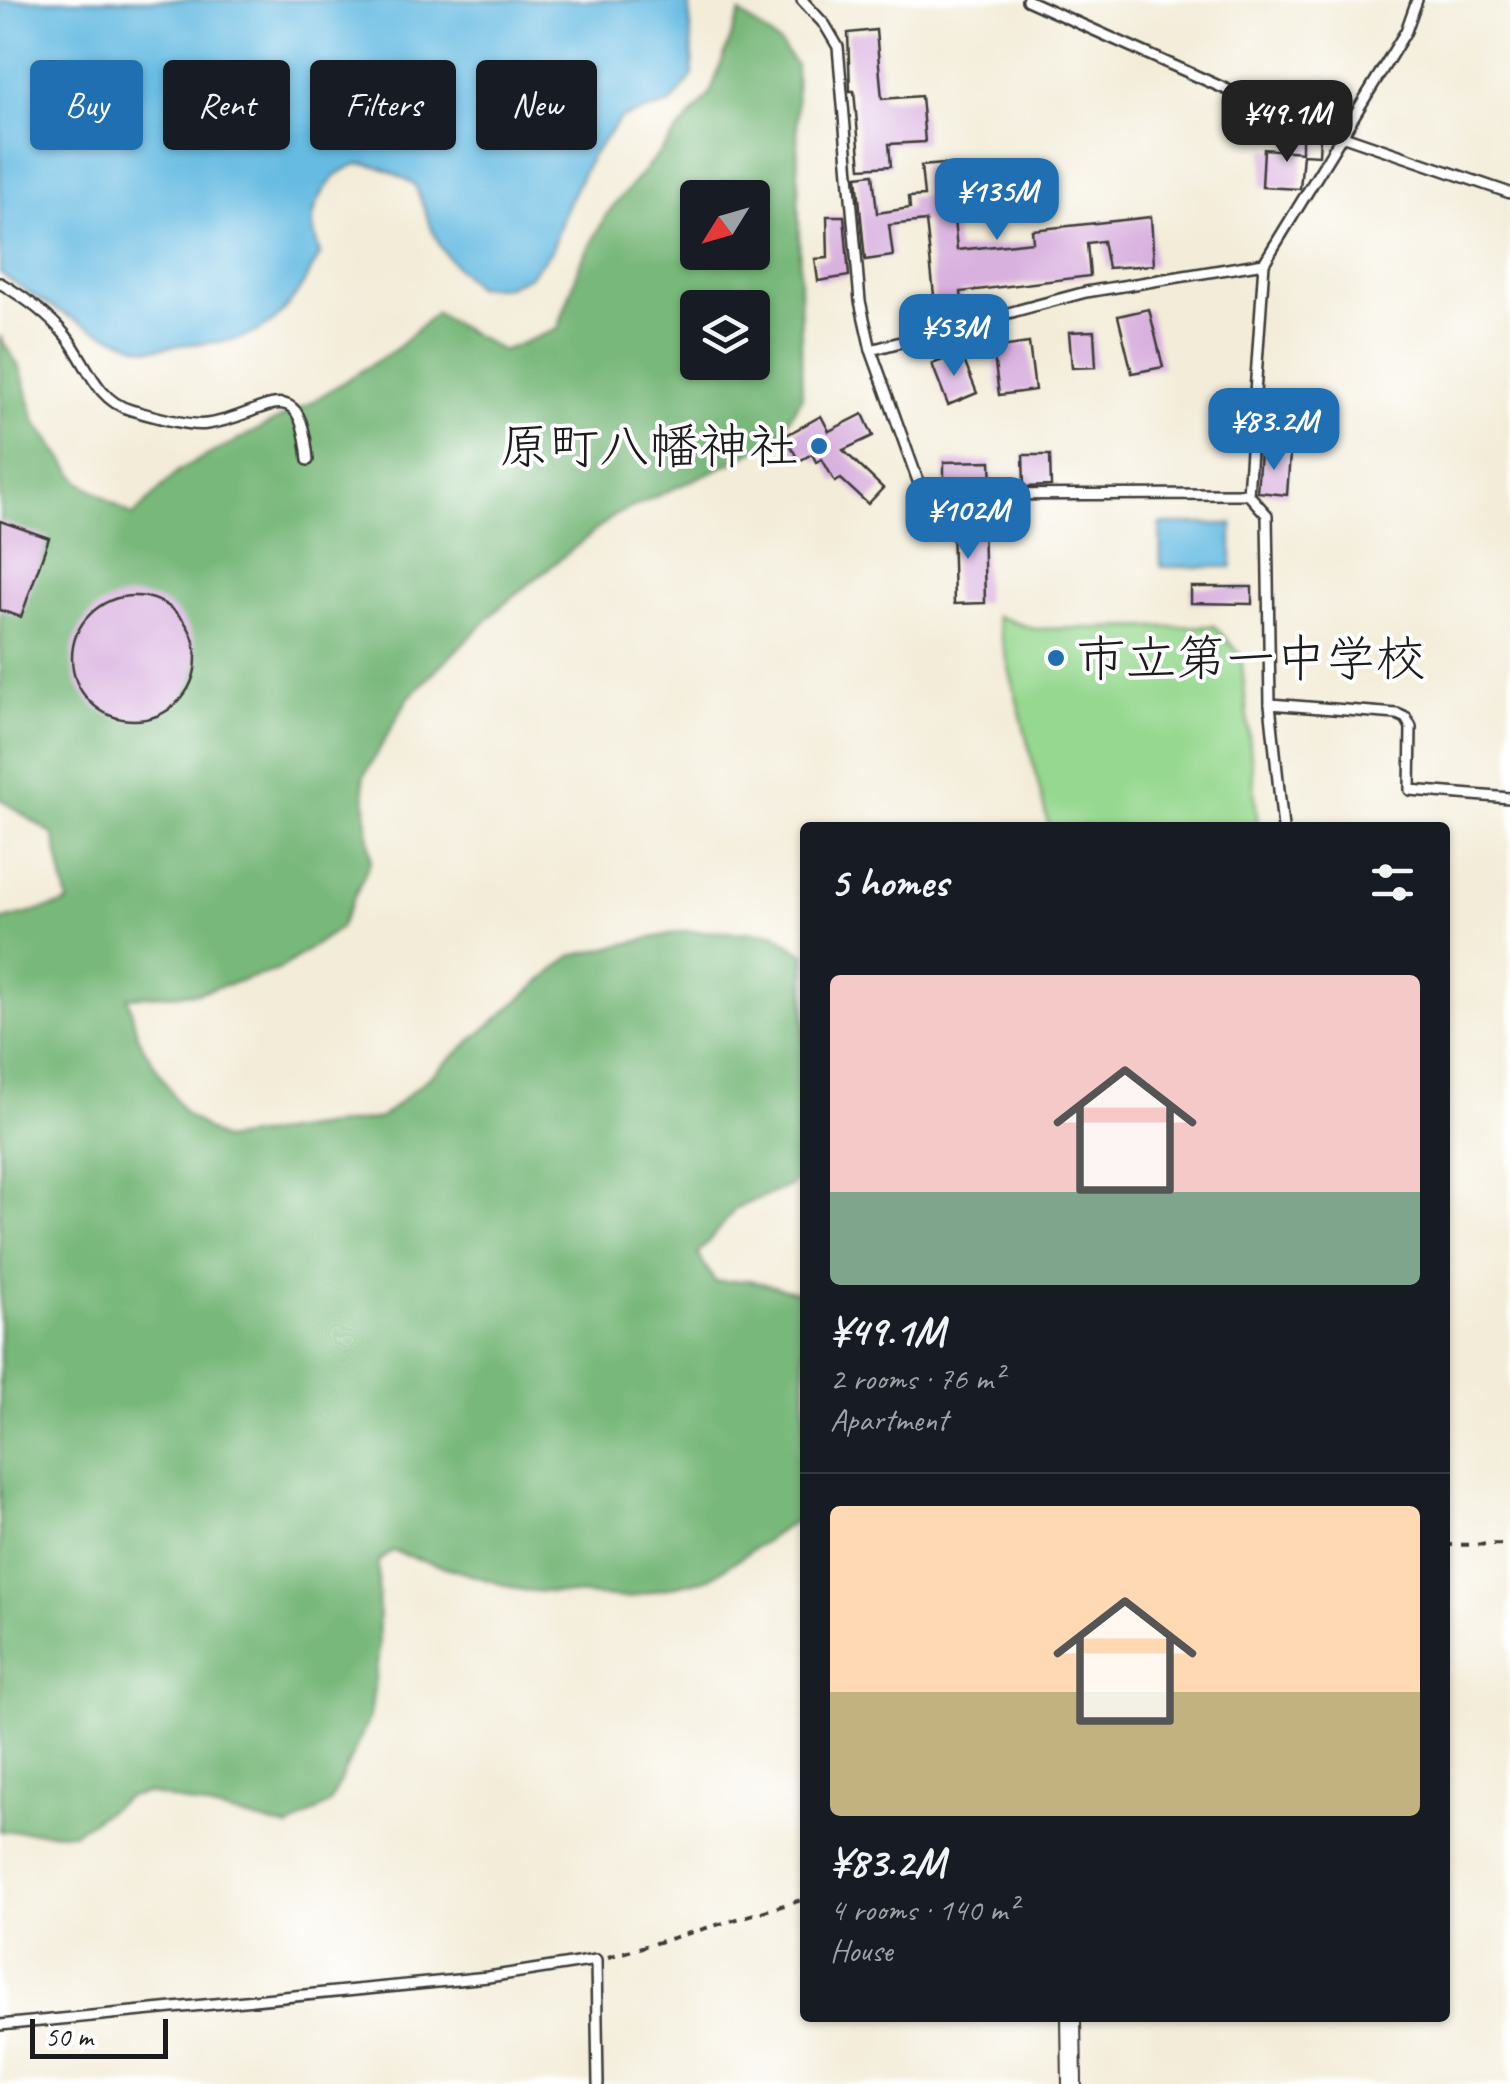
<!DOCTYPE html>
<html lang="en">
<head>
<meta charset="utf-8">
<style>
  body { margin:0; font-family:Caveat,"Klee One",sans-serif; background:#242831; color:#f1f3f6; height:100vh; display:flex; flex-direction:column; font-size:38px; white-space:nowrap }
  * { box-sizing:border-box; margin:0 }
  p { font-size:32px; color:#9ea1a6 }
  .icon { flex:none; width:55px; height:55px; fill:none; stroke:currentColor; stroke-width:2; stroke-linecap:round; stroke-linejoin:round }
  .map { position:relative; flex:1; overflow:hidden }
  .drawer { position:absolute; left:800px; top:822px; width:650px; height:1200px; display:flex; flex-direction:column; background:#171b24; border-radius:10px; box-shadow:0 2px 8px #0004 }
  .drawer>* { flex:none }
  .top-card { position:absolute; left:30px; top:60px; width:620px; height:90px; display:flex; gap:20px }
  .needle { width:65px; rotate:233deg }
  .fabs { position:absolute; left:680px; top:180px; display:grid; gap:20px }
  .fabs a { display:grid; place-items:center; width:90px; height:90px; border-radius:10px; background:#171b24; box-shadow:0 2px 8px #0004; font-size:50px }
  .scale { position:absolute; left:30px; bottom:25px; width:138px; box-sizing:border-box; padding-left:10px; border:5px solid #1c1c1c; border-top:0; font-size:28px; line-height:35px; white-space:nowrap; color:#1c1c1c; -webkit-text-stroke:8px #fff; paint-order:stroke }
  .price { position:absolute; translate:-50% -85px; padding:0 22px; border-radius:20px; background:#1f6fb2; color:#fff; font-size:32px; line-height:65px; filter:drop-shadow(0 2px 5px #0008) }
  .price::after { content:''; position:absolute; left:50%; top:60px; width:30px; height:22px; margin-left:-15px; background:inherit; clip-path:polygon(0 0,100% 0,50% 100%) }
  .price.active { background:#222; color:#fff }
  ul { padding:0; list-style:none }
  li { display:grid; align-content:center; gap:20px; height:530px; padding:0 30px }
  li+li { border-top:2px solid #363941 }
  li span { display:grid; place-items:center; height:310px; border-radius:10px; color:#555 }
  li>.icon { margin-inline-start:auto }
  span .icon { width:180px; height:180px; fill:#fffc; stroke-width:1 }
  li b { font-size:42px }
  h2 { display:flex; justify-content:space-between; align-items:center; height:120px; padding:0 30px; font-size:42px }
  .chip { padding:0 35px; border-radius:10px; background:#171b24; box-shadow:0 2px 8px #0004; font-size:35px; line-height:90px }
  .chip.active { background:#1f6fb2; color:#fff }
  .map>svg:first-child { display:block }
</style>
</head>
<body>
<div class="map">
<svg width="1510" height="2084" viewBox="0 0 1510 2084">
  <rect width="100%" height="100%" fill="#fff"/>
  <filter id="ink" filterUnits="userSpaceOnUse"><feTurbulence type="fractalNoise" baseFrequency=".01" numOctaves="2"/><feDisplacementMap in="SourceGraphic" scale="20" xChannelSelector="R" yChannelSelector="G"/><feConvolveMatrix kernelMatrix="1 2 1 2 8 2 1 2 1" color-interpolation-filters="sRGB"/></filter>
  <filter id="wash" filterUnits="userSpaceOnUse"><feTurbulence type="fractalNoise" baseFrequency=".0048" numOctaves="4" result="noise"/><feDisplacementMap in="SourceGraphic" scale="40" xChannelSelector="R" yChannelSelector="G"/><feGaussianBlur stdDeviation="2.25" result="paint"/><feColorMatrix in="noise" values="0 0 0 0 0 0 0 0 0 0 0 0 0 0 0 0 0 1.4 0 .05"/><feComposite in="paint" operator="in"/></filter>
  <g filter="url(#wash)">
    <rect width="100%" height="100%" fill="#f3ecd8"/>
    <polygon fill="#96d88f" stroke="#597a56" stroke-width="2.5" points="996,616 1034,629 1214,626 1241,655 1258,827 1049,827"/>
    <path fill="#78b87a" stroke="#4a6a4b" stroke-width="2.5" fill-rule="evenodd" d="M740,13L780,44L796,65L802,397L778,438L733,462L615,515L498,609L409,697L363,778L371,860L340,928L278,970L197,993L128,997L138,1038L184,1113L222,1140L381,1118L571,956L684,931L774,933L805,955V1172L790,1186L736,1208L698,1254L715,1282L749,1280L805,1294V1514L710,1578L626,1598L521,1590L392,1551L378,1562L379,1649L370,1717L330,1803L289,1828L147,1793L128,1797L73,1833L0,1831V921L68,903L54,835L0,799V337L21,370L35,421L79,481L133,516L179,470L310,403L396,349L435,313L502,351L558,329L580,264L607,214L710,94ZM698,198H752V252H698ZM698,308H752V362H698Z"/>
    <g fill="#66bbe2" stroke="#416c7f" stroke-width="2.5">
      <path d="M0,0H689L693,75L671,104L621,118L590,158L566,208L552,250L530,276L505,287H476C434,249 435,235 415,185C400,176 383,166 365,164C339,162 312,200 313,224C313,233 318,245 320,255C283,320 269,342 190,344C177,344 164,349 152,349C142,349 131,343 122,340C77,325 39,300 0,273Z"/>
      <polygon points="1160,524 1232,524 1232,567 1161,567"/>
    </g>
    <g id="blocks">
      <g fill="#d9b1df">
        <polygon points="876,30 882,99 921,96 925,142 889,144 891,166 861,168 854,91 850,91 848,33"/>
        <polygon points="1302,136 1320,137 1319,155 1303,154 1300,189 1262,187 1264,149 1302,152"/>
        <polygon points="943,164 946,193 961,191 963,218 954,219 957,250 1033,242 1032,230 1151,217 1154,265 1108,268 1103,241 1087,243 1090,276 961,292 962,302 935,305 926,221 889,225 893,256 865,260 857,176 873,174 877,213 910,208 909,197 924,196 921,166"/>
        <polygon points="827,216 844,216 849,276 818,281 815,259 828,258"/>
        <polygon points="1149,309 1163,367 1132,373 1118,316"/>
        <polygon points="1094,331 1096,367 1072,368 1069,332"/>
        <polygon points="1029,343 1035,390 999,395 993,348"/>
        <polygon points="961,353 977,393 948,405 932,364"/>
        <polygon points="1224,399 1246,400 1243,445 1222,444"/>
        <polygon points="863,414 873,436 843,450 883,488 868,504 841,479 835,482 822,459 816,462 812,454 799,461 785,436 821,416 829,431"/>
        <polygon points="1260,452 1290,454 1287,495 1257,492"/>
        <polygon points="1023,455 1050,455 1051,486 1024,487"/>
        <polygon points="991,461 992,487 944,487 944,462"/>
        <polygon points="983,520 985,603 954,604 952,521"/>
        <polygon points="0,521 49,538 21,617 0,610"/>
        <polygon points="1191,587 1252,587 1252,604 1191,603"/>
        <circle cx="134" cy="658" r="62"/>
      </g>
    </g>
  </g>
  <g filter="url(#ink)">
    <use href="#blocks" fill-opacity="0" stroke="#3c3b38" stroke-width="2.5"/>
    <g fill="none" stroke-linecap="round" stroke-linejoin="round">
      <g stroke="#3c3b38" stroke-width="14">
        <g id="service">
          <polyline points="802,0 825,25 838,47 860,301 871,350 923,495 1248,494"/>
          <polyline points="1027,0 1230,91 1341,135 1510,193"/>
          <polyline points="1417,0 1406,31 1264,263 1248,494 1267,515 1270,704 1397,714 1406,718 1411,727 1410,790 1510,798"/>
          <path d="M0,283C24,297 48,314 66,336C86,361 96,401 131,410C149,415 188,427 207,424C264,417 300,365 308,460"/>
          <polyline points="871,350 1086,292 1264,263"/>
          <polyline points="1270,704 1283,828"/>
          <polyline points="0,2025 488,1977 596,1960 598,2084"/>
        </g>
      </g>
      <g stroke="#3c3b38" stroke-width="22">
        <polyline id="minor" points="1071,2018 1072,2084"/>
      </g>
      <g stroke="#3c3b38" stroke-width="4" stroke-dasharray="8 8" stroke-linecap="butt">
        <polyline points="1445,1545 1510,1544"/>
        <polyline points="608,1957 805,1899"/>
      </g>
      <use href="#service" stroke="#fff" stroke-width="9"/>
      <use href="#minor" stroke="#fff" stroke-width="18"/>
    </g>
  </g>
  <g fill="#1f6fb2" stroke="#fff" stroke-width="4">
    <circle cx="819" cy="446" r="10"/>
    <circle cx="1056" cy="658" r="10"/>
  </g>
  <g text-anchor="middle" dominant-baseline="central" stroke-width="8" stroke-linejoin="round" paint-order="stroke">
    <g font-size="50" fill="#1c1c1c" stroke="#fff" text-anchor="end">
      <text x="799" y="446">原町八幡神社</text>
      <text x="1076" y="658" text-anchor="start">市立第一中学校</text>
    </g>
  </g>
</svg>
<div class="fabs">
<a><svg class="needle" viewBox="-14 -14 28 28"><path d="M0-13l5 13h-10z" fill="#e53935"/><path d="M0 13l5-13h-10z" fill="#9ea1a6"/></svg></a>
<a><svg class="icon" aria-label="layers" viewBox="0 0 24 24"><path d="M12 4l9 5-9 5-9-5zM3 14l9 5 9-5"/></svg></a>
</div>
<div class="scale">50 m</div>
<b class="price active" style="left:1287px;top:165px">¥49.1M</b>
<b class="price" style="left:997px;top:243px">¥135M</b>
<b class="price" style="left:954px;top:379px">¥53M</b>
<b class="price" style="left:1274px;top:473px">¥83.2M</b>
<b class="price" style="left:968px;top:562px">¥102M</b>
<div class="top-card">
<a class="chip active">Buy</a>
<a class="chip">Rent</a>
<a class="chip">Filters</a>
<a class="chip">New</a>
</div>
<section class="drawer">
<h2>5 homes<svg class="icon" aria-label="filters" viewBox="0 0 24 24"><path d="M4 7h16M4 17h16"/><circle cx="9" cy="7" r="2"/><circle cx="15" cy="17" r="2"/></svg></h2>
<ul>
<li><span style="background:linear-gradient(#f6c9c9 70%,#7fa58c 0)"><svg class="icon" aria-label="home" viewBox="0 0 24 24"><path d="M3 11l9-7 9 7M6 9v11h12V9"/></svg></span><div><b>¥49.1M</b><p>2 rooms · 76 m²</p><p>Apartment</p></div></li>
<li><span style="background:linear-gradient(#ffd9b3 60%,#c2b280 0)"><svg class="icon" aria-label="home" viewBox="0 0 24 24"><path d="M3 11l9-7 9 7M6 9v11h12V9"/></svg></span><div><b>¥83.2M</b><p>4 rooms · 140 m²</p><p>House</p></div></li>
</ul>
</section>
</div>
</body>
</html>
